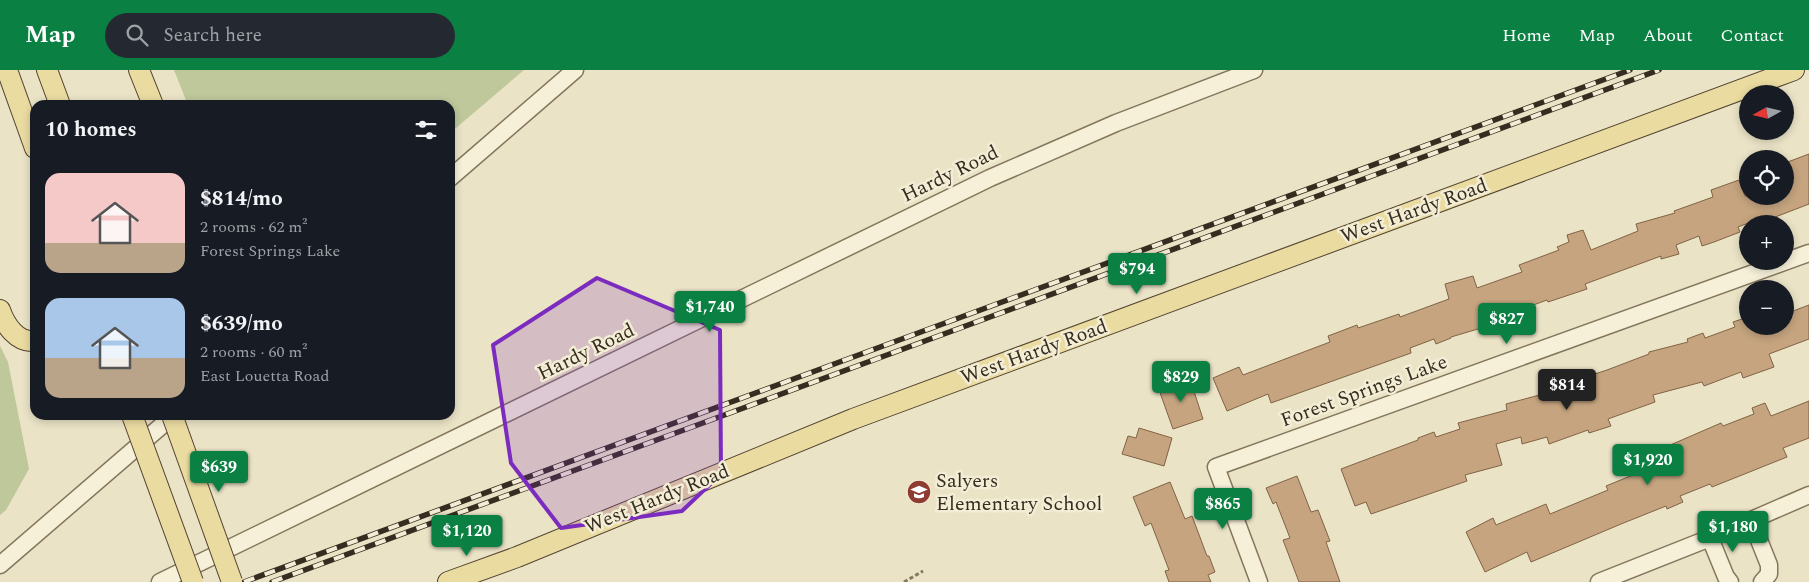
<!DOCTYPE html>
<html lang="en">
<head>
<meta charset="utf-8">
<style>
  body { margin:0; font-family:Spectral,serif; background:#242831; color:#f1f3f6; height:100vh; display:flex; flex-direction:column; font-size:19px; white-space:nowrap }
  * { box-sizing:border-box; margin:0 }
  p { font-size:16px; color:#9ea1a6 }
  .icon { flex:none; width:28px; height:28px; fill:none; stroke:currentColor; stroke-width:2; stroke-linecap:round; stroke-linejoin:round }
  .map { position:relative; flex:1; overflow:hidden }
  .sheet { position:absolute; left:30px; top:30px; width:425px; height:320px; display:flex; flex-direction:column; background:#171b24; border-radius:15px; box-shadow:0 2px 8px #0003 }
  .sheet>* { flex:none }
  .needle { width:32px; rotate:262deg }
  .buttons { position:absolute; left:1739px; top:15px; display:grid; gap:10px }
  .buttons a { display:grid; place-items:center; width:55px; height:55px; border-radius:50%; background:#171b24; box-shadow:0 2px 8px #0003; font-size:25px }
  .price { position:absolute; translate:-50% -42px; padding:0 11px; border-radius:5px; background:#0b8043; color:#fff; font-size:16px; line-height:32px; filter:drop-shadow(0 1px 2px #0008) }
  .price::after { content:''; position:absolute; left:50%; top:30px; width:15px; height:11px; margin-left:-8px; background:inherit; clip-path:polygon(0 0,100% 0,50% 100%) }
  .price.on { background:#222; color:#fff }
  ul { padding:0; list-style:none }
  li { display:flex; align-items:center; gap:15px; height:125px; padding:0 15px }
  li span { display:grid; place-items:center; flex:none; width:140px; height:100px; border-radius:15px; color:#555 }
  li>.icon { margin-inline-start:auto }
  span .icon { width:60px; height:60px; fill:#fffc; stroke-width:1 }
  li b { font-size:21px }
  h2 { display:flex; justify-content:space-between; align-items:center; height:60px; padding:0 15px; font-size:21px }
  header { display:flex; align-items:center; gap:30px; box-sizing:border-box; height:70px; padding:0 25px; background:#0b8043; color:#fff }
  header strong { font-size:24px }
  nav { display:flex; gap:28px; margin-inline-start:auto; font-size:18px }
  .search { width:350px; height:45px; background:#242831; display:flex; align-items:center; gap:12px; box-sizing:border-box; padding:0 18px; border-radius:28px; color:#9ea1a6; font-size:19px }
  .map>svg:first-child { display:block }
</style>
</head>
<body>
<header>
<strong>Map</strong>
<div class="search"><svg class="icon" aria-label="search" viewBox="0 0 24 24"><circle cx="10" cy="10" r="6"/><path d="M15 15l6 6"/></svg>Search here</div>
<nav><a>Home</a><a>Map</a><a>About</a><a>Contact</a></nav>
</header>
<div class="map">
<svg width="1809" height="512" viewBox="0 0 1809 512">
  <rect width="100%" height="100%" fill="#eae3c6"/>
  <g fill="#bec89b">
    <polygon points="174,0 524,0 450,63 450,35 188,35"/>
    <polygon points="0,276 8,292 29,399 6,440 0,445"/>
  </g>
  <g fill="#c5a47f" stroke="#816345">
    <polygon points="1809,84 1809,134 1765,151 1764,147 1738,157 1740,162 1714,172 1702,176 1699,166 1676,175 1679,184 1661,189 1661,186 1585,214 1587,219 1548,232 1547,230 1487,252 1488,256 1451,267 1451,268 1436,274 1434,269 1410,278 1411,283 1271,333 1268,324 1227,341 1213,308 1239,297 1243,305 1330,272 1328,266 1357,255 1358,258 1399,244 1400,247 1449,229 1445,214 1473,206 1477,218 1522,202 1519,195 1559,180 1557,177 1569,172 1567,165 1583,160 1591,180 1638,161 1636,154 1675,143 1674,141 1713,127 1711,120 1739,110 1745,126 1785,126 1785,93"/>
    <polygon points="1809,235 1809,269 1769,284 1774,297 1743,308 1741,302 1704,316 1702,312 1653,325 1655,332 1608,349 1611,356 1589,363 1588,360 1549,374 1547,367 1522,374 1521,367 1496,374 1502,395 1465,405 1467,411 1371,444 1366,432 1355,436 1341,399 1418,370 1418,368 1434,362 1436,367 1460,359 1458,353 1507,340 1506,334 1547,323 1546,320 1607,300 1649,284 1649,282 1688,272 1687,269 1703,263 1705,268 1735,257 1733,252 1748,247 1748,256 1785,256 1785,244"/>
    <polygon points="1189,306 1203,349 1173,359 1158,317"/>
    <polygon points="1809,331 1809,368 1783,378 1787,387 1712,417 1710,414 1680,426 1683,432 1667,439 1666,436 1621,454 1531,492 1527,482 1485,502 1466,462 1493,448 1496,455 1546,434 1550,444 1608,420 1606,416 1650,398 1645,386 1721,353 1723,356 1754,344 1752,338 1765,333 1771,346"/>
    <polygon points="1139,358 1172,368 1164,396 1122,384 1128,366 1136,368"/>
    <polygon points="1297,406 1311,442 1318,440 1330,471 1326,472 1340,512 1299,512 1283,470 1290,468 1276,432 1273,434 1266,418"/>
    <polygon points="1170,412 1185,449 1192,446 1207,486 1209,486 1215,502 1208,505 1211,512 1169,512 1165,501 1169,500 1151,453 1145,456 1133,427"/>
  </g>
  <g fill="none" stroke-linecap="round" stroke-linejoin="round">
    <g stroke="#84765d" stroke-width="19">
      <g id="minor">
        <polyline points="450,108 575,0"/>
        <polyline points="1751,450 1769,495 1769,504 1762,512"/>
        <polyline points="1710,468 1726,507 1730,512"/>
        <polyline points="0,495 174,345"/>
        <polyline points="160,512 990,108 1116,53 1254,0"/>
        <polyline points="1259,512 1216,397 1809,183"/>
        <polyline points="1599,512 1710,468 1809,425"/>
      </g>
    </g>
    <g stroke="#534431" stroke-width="22">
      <g id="major">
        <polyline points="7,0 35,78"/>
        <polyline points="47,0 60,35"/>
        <polyline points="139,0 153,35"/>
        <path d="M0,240C5,255 17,273 35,271"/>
        <polyline points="448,512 517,487 853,349 1794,0"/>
      </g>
    </g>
    <polyline stroke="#84765d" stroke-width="3" stroke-dasharray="4 2.5" stroke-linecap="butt" points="904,512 923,501"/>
    <use href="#minor" stroke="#f6f0d9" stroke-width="16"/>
    <use href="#major" stroke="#eadba1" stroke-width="20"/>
    <g stroke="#362d20" stroke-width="5.5">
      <g id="rail">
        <polyline points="244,512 1630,0"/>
        <polyline points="272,512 1659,0"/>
      </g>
    </g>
    <use href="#rail" stroke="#f3edd5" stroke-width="4" stroke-dasharray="11" stroke-linecap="butt"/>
    <g stroke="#534431" stroke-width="22" stroke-linecap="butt">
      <g id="major-bridge">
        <polyline points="132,345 193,512"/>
        <polyline points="172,345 232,512"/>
      </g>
    </g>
    <use href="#major-bridge" stroke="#eadba1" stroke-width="20"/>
  </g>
  <path fill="#7b2cbf" fill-opacity="0.2" stroke="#7b2cbf" stroke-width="4" stroke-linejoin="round" d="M597,208L720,260L721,404L682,441L561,458L511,393L493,275Z"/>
  <defs>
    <g id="school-disc" transform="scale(1.25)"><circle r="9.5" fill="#8e3b32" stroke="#f3edd5"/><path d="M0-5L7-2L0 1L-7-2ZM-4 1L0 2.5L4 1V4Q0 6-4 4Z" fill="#fff"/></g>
  </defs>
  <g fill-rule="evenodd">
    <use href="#school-disc" x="919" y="422"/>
  </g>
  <g text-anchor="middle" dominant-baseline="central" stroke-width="5" stroke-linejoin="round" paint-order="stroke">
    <g font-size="20" fill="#362d20" stroke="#f3edd5">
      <text transform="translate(950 104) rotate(-26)">Hardy Road</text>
      <text transform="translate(1414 141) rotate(-20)">West Hardy Road</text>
      <text transform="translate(586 282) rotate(-26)">Hardy Road</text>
      <text transform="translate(1034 282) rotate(-20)">West Hardy Road</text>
      <text transform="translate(1364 321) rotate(-20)">Forest Springs Lake</text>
      <text transform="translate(657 429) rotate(-22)">West Hardy Road</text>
    </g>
    <g font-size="20" fill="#362d20" stroke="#f3edd5" text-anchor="start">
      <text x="936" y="411">Salyers<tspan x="936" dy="23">Elementary School</tspan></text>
    </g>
  </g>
</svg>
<div class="buttons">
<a><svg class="needle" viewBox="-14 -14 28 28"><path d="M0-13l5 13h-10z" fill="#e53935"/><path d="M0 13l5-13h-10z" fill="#9ea1a6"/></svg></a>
<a><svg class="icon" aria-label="locate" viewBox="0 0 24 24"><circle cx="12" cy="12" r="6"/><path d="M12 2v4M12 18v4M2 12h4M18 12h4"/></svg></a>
<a>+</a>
<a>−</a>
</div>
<b class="price" style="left:1137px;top:225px">$794</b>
<b class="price" style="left:710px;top:263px">$1,740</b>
<b class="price" style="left:1507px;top:275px">$827</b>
<b class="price" style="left:1181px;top:333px">$829</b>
<b class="price on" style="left:1567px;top:341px">$814</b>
<b class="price" style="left:1648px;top:416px">$1,920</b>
<b class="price" style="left:219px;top:423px">$639</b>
<b class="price" style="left:1223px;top:460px">$865</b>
<b class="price" style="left:1733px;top:483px">$1,180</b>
<b class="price" style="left:467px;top:487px">$1,120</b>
<section class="sheet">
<h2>10 homes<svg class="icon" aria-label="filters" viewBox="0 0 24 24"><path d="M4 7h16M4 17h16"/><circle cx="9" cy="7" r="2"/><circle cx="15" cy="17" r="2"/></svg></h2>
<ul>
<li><span style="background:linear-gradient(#f6c9c9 70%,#b9a48a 0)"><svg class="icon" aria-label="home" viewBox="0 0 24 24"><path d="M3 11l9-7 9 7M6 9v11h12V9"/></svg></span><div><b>$814/mo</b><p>2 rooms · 62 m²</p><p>Forest Springs Lake</p></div></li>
<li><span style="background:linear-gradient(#a9c7e8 60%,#b9a48a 0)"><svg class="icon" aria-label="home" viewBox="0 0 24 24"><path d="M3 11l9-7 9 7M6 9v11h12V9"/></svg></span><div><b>$639/mo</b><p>2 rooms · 60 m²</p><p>East Louetta Road</p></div></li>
</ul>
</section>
</div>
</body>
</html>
